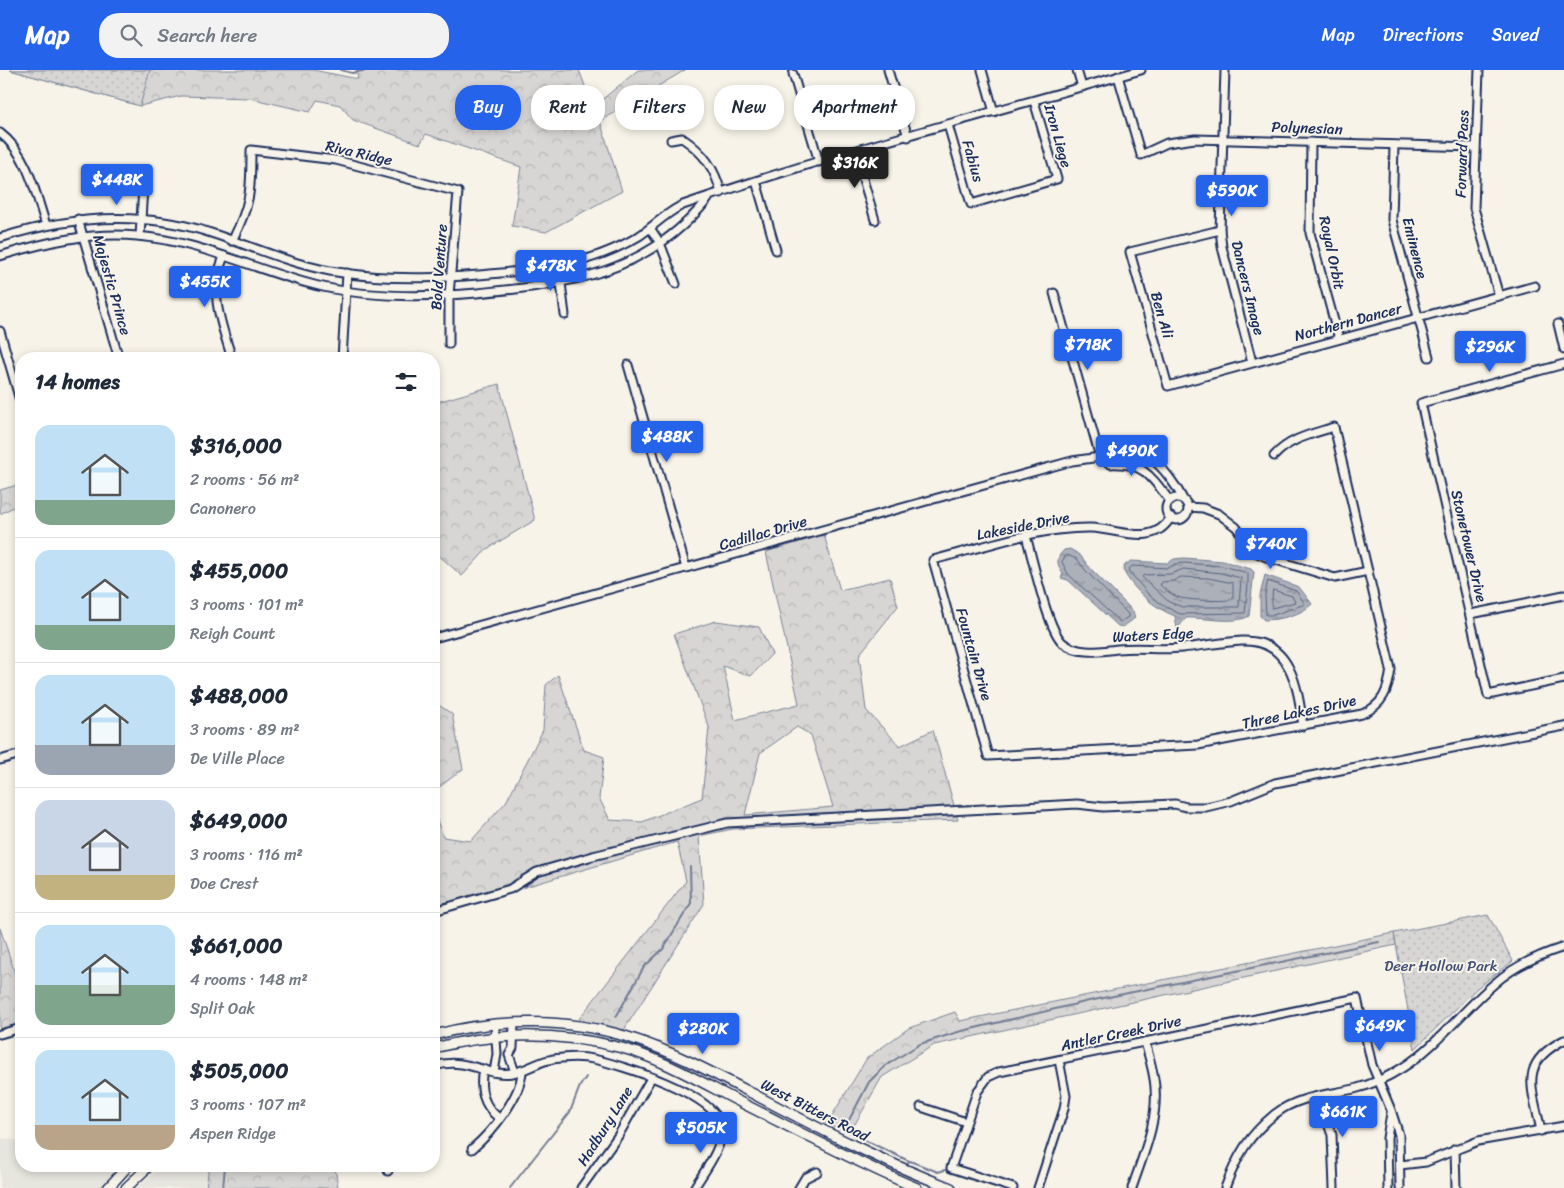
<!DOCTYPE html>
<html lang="en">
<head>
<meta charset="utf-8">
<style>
  body { margin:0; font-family:Sriracha,sans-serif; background:#f2f2f3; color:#1f2937; height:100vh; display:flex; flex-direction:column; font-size:19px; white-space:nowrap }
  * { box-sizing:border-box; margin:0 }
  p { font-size:16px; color:#747a83 }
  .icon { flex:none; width:28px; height:28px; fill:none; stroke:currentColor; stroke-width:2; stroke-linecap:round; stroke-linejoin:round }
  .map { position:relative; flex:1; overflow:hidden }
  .sheet { position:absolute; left:15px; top:282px; width:425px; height:820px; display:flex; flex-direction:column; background:#fff; border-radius:20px; box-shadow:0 2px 8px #0003 }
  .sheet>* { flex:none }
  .hud { position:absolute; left:455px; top:15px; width:475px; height:45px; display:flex; gap:10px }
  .price { position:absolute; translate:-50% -42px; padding:0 11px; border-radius:5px; background:#2563eb; color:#fff; font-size:16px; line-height:32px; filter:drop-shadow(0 1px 2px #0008) }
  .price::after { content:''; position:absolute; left:50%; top:30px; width:15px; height:11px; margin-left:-8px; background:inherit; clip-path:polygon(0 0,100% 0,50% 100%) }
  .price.current { background:#222; color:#fff }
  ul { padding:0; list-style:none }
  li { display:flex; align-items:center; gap:15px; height:125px; padding:0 20px }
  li+li { border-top:1px solid #e0e1e3 }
  li span { display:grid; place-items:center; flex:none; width:140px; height:100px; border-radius:15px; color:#555 }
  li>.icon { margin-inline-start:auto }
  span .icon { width:60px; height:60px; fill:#fffc; stroke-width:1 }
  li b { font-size:21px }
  h2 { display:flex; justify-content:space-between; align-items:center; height:60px; padding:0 20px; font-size:21px }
  .chip { padding:0 18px; border-radius:20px; background:#fff; box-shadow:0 2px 8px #0003; font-size:18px; line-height:45px }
  .chip.current { background:#2563eb; color:#fff }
  header { display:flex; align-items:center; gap:30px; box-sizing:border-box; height:70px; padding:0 25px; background:#2563eb; color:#fff }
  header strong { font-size:24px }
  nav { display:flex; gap:28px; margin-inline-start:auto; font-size:18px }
  .search { width:350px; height:45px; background:#f2f2f3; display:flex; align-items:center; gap:12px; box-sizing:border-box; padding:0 18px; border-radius:20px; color:#747a83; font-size:19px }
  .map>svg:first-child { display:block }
</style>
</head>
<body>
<header>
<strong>Map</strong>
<div class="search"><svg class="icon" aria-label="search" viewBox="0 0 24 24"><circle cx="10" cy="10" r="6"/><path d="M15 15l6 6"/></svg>Search here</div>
<nav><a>Map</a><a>Directions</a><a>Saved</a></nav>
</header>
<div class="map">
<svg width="1564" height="1118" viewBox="0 0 1564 1118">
  <defs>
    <pattern id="forest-crowns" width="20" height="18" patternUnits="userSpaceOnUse" patternTransform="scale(1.25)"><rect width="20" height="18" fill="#d7d6d4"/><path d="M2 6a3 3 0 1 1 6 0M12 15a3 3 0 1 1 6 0" fill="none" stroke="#b8b8b8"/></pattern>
    <pattern id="park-dots" width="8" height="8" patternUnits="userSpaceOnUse" patternTransform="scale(1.25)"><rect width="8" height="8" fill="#d7d6d4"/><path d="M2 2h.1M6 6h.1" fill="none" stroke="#b8b8b8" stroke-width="1.8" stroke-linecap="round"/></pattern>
    <pattern id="water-ripples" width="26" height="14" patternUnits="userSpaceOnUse" patternTransform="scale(1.25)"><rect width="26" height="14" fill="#acb0b9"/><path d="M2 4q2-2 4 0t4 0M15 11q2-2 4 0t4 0" fill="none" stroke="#8b909a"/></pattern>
  </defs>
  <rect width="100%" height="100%" fill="#f7f3e8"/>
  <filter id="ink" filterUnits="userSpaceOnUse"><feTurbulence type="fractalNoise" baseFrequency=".02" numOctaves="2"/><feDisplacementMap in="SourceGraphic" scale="10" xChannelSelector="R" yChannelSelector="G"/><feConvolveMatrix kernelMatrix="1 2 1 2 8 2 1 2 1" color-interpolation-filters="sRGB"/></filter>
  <g filter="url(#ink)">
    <g fill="#e6e5de">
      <polygon points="0,1068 21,1071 21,1096 121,1096 102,1118 0,1118"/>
      <polygon points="161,1096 211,1096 211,1118 137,1118"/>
    </g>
    <g fill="url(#forest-crowns)" stroke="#798299" fill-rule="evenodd">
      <polygon points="10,0 313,0 358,9 356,0 579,0 593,37 638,0 685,0 600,51 622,121 546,162 512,156 521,97 426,64 420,74 353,50 340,35 317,30 310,42 249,28 181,26 140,36"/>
      <polygon points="499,314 535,450 487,479 462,506 434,481 434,333"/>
      <polygon points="21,414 21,433 0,444 0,420"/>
      <path d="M824,465L840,520L890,508L898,536L859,585L866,640L900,676L933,660L958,750L733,759L699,766L704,834L624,960L575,954L686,811L677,772L434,844V742L443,767L471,771L506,732L543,660L546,615L558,605L584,680L604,687L599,728L610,750L642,752L702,728L709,657L674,564L716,551L759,557L772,584L751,606L723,596L735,650L799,634L766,482ZM797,657L811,665L833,737L745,745L760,683Z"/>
      <polygon points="434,632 452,644 463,699 434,721"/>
      <polygon points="0,858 21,921 21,963 0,969"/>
      <polygon points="1394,863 1396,875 934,975 882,1007 855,1054 838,1059 824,1052 830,1049 867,988 909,958 955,942 960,951"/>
      <polygon points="209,1096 335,1096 338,1118 206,1118"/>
    </g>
    <g fill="url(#park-dots)" stroke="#798299">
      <polygon points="10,0 150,0 140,36"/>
      <polygon points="1488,845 1513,891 1477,918 1415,979 1394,863"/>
    </g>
    <g fill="url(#water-ripples)" stroke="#727c95">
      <path d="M1070,479L1080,485L1090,498L1133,541L1135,548L1123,557L1118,556L1068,510L1061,508L1063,504C1057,494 1055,489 1064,480Z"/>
      <path d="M1184,488L1223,491L1251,499L1254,502L1249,546C1235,555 1203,547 1186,548L1177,559L1175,546C1154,538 1133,520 1123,500L1125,495L1131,491L1168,493L1174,489Z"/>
      <path d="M1265,505L1299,517L1312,534C1301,545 1280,550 1264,550L1260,546V525Z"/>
    </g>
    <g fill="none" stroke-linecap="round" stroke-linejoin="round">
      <g stroke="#556382" stroke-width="1">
        <polygon points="1067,485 1077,489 1086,501 1128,544 1128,547 1120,552 1068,504 1062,492"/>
        <polygon points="1184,493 1222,496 1248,503 1248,515 1245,543 1180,544 1166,537 1149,525 1128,500 1132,496 1168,498 1176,494"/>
        <polygon points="1184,499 1221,503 1241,508 1239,537 1182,537 1169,532 1142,507 1144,505 1170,504"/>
        <path d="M1181,507L1208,508L1233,513V529C1228,532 1187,530 1181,528C1173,526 1167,521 1160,515L1162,512L1173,511Z"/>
        <polygon points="1268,511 1296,521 1305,534 1273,545 1266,545 1265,526"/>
        <polygon points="1273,520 1292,526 1295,532 1272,538"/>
      </g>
      <g stroke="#727c95" stroke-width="2">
        <polyline points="341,0 352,3 368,0"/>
        <polyline points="616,947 644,897 663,879 691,833 690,797"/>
        <polyline points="910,1091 938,1102 945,1100"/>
        <polyline points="908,1093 909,1091 854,1065 848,1059 848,1052 869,1012 885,996 920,974 958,962 1089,931 1379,872"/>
        <polyline points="223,1118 225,1096"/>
        <polyline points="510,1118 570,1042 580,1016 586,1007"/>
      </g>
      <g stroke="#1b2f5e" stroke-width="11">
        <g id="minor">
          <polyline points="888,0 908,67"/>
          <polyline points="982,0 994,42"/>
          <polyline points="1077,0 1082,17"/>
          <polyline points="1225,0 1220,160 1222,177 1252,292"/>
          <polyline points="1479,0 1474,138 1499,226"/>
          <polyline points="793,4 819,92"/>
          <polyline points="1118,6 1141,85 1167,73 1195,69 1475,77"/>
          <polyline points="948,55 971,134 1057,109 1034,31"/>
          <path d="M0,63C28,84 35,122 46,155"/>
          <path d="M671,70L682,68C703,82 715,98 721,123"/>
          <polyline points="1311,72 1310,163 1339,269"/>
          <polyline points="1394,75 1392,150 1429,287"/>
          <polyline points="855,82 875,150"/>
          <polyline points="756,111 776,180"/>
          <polyline points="78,149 119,289"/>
          <polyline points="650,158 660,173 676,214"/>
          <polyline points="1220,160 1130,182 1168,316 1535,216"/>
          <polyline points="140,166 144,101"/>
          <path d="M0,168C70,146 140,140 211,163C251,176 288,193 330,201C398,213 469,207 538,199C573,195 609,184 639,166C653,157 668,141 683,135C833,83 988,44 1141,0"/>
          <path d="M232,171C251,134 251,120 251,80L336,90L458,122L449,225V274"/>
          <path d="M0,186C45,172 90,162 137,166C202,171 260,203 323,217C373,228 427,227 477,223C569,214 646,205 708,129"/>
          <path d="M224,186C208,225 221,251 232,289"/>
          <polyline points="556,196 561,213 565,245"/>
          <polyline points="1054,223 1100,387"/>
          <polyline points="1558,254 1564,279"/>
          <polyline points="0,261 21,334"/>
          <polyline points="342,289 347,203"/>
          <polyline points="1564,294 1421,333 1488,625 1564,609"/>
          <polyline points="628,295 686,498"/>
          <path d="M1100,387C1133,358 1169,401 1183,429"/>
          <path d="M1100,387L1110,394C1143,392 1151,406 1170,431"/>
          <polyline points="1128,394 1129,379"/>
          <circle cx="1177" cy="439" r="11"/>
          <polyline points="1188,437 1203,438 1219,444 1236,457 1255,482 1266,487 1335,508 1368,501"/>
          <path d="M1171,447C1153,478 1120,459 1091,458C1038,457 984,477 933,490L988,686L1198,675L1362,644C1383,635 1388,621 1391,599L1334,357C1312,364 1290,368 1274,386"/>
          <path d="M1026,466C1033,489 1047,559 1063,573C1079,585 1099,581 1118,579C1139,577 1161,580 1182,578C1202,576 1223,572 1242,571C1292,569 1298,619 1303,656"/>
          <polyline points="1471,544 1564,525"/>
          <polyline points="434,568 959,422 1072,391 1100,387"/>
          <polyline points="0,690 21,684"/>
          <polyline points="434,841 510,819 537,802 593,786 727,753 1077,734 1103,737 1175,734 1186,737 1206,737 1231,731 1275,713 1564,656"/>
          <polyline points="514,953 513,978 509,985 515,1002"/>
          <polyline points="0,964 21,958"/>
          <path d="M434,996C468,986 485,1007 512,1003C530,1000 539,989 562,988C572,987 584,987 593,989C621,995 716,1024 721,1056C724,1077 705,1100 694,1118"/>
          <path d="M483,999C479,1018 483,1036 499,1048"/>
          <polyline points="494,1002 497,984 495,954"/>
          <polyline points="1318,1026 1332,1065 1334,1118"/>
          <polyline points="921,1037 966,1052"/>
          <path d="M1541,1061C1533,1019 1517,994 1564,970"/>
          <path d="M472,1079C491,1063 522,1026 522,1000"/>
          <polyline points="1455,1079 1456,1118"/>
          <polyline points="1400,1095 1426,1092 1478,1071 1564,1056"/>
          <polyline points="387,1096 388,1101"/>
          <polyline points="581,1118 618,1066 651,1008"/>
          <polyline points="799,1118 805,1108 817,1102"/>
          <polyline points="1013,1118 951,1098 977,1022 988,1007 999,1002 1357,928 1372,995 1391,1040 1399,1065 1400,1118"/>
          <polyline points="1038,1118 1064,1039 1066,1026 1059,990"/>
          <path d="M1132,1118C1143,1085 1158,1052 1155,1017C1154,1002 1149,987 1145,972"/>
          <path d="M1225,1118C1237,1086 1248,1066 1275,1044C1298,1026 1327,1025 1354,1019C1370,1015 1388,1007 1402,998C1437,976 1463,940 1494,914C1514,896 1539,885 1564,877"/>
          <polyline points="1388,1118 1387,1068 1391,1043"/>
        </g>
      </g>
      <g stroke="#1b2f5e" stroke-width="12">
        <g id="major">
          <path d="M434,965C496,948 567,948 628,967C675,982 717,1005 759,1027C822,1060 885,1093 951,1118"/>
          <path d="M434,978C495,962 560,962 622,978C662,989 699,1011 736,1030C796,1060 855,1092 917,1118"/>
          <polyline points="108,1118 128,1096"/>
          <polyline points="126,1118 149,1096"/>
        </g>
      </g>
      <use href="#minor" stroke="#f7f3e8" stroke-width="7"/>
      <use href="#major" stroke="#f7f3e8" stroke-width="9"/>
    </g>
  </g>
  <g text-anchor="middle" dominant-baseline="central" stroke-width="4" stroke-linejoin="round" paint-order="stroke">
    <g font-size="15" fill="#1b2f5e" stroke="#f7f3e8">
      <text transform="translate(1307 58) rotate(2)">Polynesian</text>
      <text transform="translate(1058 66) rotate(74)">Iron Liege</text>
      <text transform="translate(359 83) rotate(13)">Riva Ridge</text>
      <text transform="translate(1462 84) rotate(-88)">Forward Pass</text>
      <text transform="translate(973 91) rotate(74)">Fabius</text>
      <text transform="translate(1415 178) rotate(76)">Eminence</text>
      <text transform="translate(1332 183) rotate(78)">Royal Orbit</text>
      <text transform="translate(439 197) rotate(-86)">Bold Venture</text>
      <text transform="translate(112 215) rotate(74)">Majestic Prince</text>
      <text transform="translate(1248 218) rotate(76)">Dancers Image</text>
      <text transform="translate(1162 245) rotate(74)">Ben Ali</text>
      <text transform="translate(1348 252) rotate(-15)">Northern Dancer</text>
      <text transform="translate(1023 456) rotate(-11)">Lakeside Drive</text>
      <text transform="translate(763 463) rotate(-16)">Cadillac Drive</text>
      <text transform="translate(1469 476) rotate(77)">Stonetower Drive</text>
      <text transform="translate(1153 565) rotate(-3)">Waters Edge</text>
      <text transform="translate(974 584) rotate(74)">Fountain Drive</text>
      <text transform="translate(1299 642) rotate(-12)">Three Lakes Drive</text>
      <text transform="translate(1121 963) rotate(-12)">Antler Creek Drive</text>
      <text transform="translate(815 1040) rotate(27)">West Bitters Road</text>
      <text transform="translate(605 1056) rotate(-58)">Hadbury Lane</text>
    </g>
    <g font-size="15" fill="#415076" stroke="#f7f3e8">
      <text x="1441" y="896">Deer Hollow Park</text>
    </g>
  </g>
</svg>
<b class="price current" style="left:855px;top:119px">$316K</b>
<b class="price" style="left:117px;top:136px">$448K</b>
<b class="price" style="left:1232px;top:147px">$590K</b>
<b class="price" style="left:551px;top:222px">$478K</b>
<b class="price" style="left:205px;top:238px">$455K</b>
<b class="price" style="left:1088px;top:301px">$718K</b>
<b class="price" style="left:1490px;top:303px">$296K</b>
<b class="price" style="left:667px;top:393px">$488K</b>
<b class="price" style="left:1132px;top:407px">$490K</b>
<b class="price" style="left:1271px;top:500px">$740K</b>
<b class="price" style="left:1380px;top:982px">$649K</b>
<b class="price" style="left:703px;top:985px">$280K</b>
<b class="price" style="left:1343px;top:1068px">$661K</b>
<b class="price" style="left:701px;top:1084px">$505K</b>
<div class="hud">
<a class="chip current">Buy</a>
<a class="chip">Rent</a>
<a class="chip">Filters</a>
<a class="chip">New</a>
<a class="chip">Apartment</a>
</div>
<section class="sheet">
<h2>14 homes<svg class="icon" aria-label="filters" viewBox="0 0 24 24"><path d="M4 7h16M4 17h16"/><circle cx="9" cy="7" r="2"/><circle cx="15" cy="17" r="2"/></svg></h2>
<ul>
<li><span style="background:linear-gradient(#bfe0f5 75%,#7fa58c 0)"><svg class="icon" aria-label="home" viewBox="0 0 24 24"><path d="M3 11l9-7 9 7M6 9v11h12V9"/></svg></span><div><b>$316,000</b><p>2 rooms · 56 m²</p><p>Canonero</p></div></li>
<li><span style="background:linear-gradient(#bfe0f5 75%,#7fa58c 0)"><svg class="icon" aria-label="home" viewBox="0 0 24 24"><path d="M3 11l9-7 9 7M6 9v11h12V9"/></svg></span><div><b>$455,000</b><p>3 rooms · 101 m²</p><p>Reigh Count</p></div></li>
<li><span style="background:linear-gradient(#bfe0f5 70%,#9aa5b1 0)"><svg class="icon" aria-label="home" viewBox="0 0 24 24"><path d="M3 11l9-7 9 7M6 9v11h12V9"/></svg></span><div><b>$488,000</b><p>3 rooms · 89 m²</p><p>De Ville Place</p></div></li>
<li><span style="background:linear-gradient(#c9d6e8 75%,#c2b280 0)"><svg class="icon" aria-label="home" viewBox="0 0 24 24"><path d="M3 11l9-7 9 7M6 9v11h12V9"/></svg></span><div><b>$649,000</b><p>3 rooms · 116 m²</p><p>Doe Crest</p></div></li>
<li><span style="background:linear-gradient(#bfe0f5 60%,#7fa58c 0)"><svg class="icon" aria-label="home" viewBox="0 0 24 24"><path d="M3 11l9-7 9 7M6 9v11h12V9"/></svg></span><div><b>$661,000</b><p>4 rooms · 148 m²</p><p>Split Oak</p></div></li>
<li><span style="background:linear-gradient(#bfe0f5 75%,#b9a48a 0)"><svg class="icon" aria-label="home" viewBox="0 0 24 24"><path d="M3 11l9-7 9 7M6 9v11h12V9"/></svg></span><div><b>$505,000</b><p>3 rooms · 107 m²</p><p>Aspen Ridge</p></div></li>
</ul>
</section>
</div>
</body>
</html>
